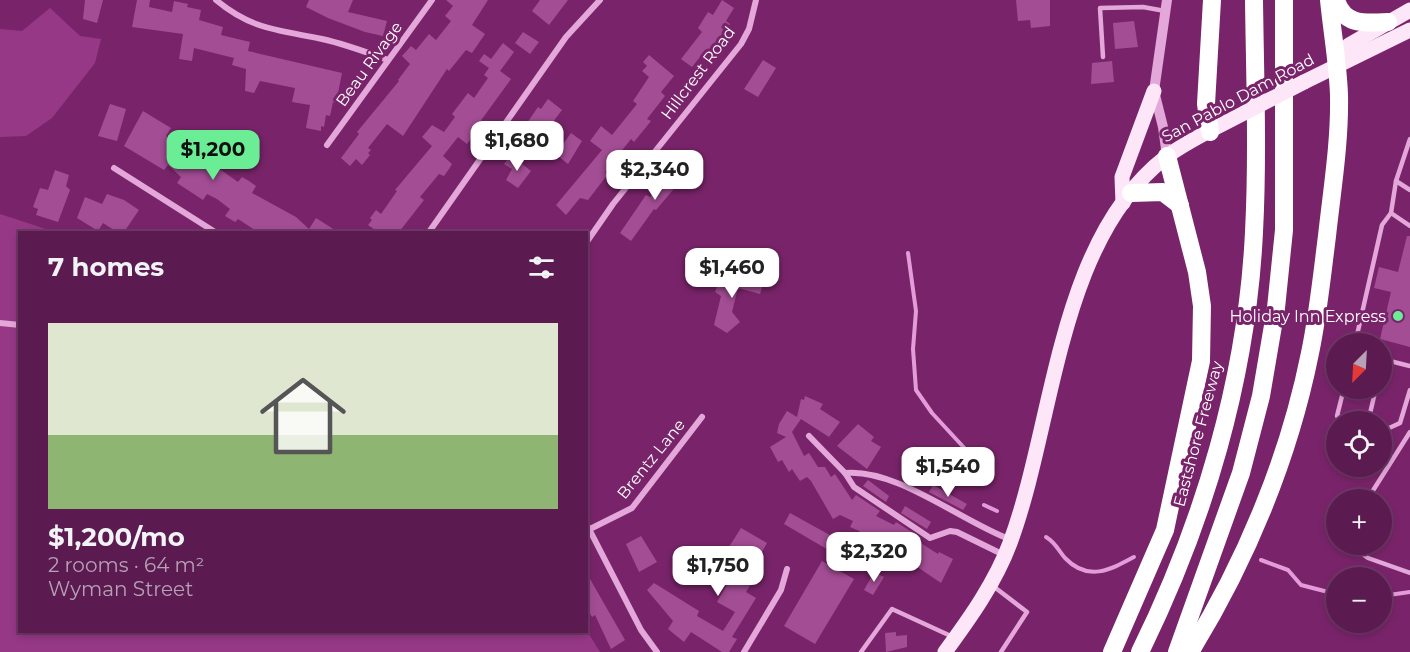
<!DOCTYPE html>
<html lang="en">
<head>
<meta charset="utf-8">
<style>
  body { margin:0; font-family:Montserrat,sans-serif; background:#64285a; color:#f1f3f6; height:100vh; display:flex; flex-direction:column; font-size:22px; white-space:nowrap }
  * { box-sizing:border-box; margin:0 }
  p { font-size:20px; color:#b8a1b7 }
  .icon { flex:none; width:33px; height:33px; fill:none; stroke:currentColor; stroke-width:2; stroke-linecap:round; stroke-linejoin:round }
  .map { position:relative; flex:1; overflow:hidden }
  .sheet { position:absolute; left:18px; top:231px; width:570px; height:402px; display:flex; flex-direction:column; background:#5b1b50; border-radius:0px; box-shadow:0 3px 9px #0003,0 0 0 2px #703967 }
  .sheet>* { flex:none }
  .needle { width:39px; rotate:204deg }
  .tools { position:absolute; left:1326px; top:333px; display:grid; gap:12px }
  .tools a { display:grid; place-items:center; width:66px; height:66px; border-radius:50%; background:#5b1b50; box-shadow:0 3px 9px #0003,0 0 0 2px #703967; font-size:30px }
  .price { position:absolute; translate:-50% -51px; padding:0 14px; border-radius:12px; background:#fff; color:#222; font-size:20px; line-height:39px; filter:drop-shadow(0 2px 3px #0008) }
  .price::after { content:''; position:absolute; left:50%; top:36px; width:18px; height:14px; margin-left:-9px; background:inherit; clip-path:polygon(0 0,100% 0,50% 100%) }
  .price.active { background:#6bed96; color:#111 }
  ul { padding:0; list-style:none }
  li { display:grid; align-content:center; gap:12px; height:318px; padding:0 30px }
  li span { display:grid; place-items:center; height:186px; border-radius:0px; color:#555 }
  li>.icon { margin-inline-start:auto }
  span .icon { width:108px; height:108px; fill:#fffc; stroke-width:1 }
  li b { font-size:26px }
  h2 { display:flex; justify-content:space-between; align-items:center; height:72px; padding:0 30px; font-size:26px }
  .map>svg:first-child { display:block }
</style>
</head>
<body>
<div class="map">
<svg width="1410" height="652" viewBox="0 0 1410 652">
  <rect width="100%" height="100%" fill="#79246a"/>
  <g fill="#963886">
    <polygon points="50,8 80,36 101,39 95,63 52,118 26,136 0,137 0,29 22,31"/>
    <polygon points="0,214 55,232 20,232 20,632 587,631 600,652 0,652"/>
  </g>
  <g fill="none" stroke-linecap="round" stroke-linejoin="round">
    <g stroke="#e49bd9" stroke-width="4">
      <polyline points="908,253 916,311 913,349 916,390 932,413 968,452 979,484"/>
      <polyline points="984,505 997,511"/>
      <path d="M1046,537C1056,543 1058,550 1065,558C1088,582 1110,570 1134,557"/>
      <polyline points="1261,560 1288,570 1301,585 1336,594"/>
      <polyline points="1382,596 1410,592"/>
    </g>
  </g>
  <g fill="#a34d94">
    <polygon points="85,0 103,0 97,23 83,19"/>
    <polygon points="137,0 150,0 149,7 172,12 174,1 188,4 187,7 201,10 199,20 223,27 221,35 250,42 248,51 342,73 336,103 333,102 330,116 326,115 324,127 321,126 321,131 306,128 310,105 292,102 295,88 260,81 254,93 245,91 246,69 232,65 234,58 194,48 192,61 179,59 183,34 132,27"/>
    <polygon points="309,0 353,0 348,12 387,21 383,36 365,32 328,18 306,7"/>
    <polygon points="446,0 488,0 472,25 485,34 472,53 466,50 449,71 447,69 403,136 387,124 368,148 371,150 368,153 370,155 362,165 356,159 350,166 341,158 359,134 357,132 399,81 398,80 410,64 402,56 411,46 416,50 429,34 436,40 451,21 445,16 453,6"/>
    <polygon points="540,0 568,0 549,25 532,11"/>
    <polygon points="722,0 734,8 726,21 730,24 715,48 707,56 703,53 692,67 681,59 702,32 698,28 708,12 713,15"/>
    <polygon points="1016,0 1050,0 1050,26 1031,28 1030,20 1018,21"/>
    <polygon points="1134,21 1138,47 1115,49 1113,23"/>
    <polygon points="523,32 539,42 530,54 515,43"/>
    <polygon points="503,43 514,52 500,71 511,79 474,130 476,132 467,144 458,137 443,156 452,164 449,169 444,176 439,174 420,197 424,200 399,232 378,232 368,225 372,220 370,218 376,210 381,214 397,191 395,190 432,146 422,137 432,125 444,132 455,117 452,114 468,93 474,98 488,78 484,75 489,68 479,61 484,54 491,59"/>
    <polygon points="649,55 674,76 661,92 665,96 647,119 651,121 634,142 631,139 608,168 605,173 608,174 588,200 580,198 566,215 556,205 602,150 590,141 601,126 612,135 637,104 633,101 649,77 642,71 647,66 643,62"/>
    <polygon points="763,60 776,68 758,97 744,89"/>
    <polygon points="1112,61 1114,82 1091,84 1092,63"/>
    <polygon points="548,99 562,110 546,131 563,144 571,133 582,141 568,164 534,137 519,157 509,149 538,107 541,109"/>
    <polygon points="110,104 126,109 117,141 98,136"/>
    <polygon points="143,111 171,128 166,136 189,151 197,153 238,182 242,177 249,181 256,186 252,193 296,217 309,229 316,218 338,232 258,232 238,219 235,222 225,216 230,209 217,199 207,194 203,200 177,183 181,177 168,165 164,170 124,146"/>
    <polygon points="511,155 531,171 518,188 506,180 512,169 504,164"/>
    <polygon points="676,164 693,177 683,188 678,184 656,210 654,209 631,241 620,233 646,195 650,197"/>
    <polygon points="55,170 69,175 66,186 70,190 58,222 36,215 38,209 33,207 40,188 48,190"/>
    <polygon points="107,194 124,200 139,210 124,232 117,232 103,223 98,231 77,218 85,197 102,204"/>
    <polygon points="1407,236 1410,236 1410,347 1380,339 1391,292 1374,288 1379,267 1398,272"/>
    <polygon points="723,272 763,284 760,294 738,288 732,312 740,322 727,333 714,325 721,296 715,292"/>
    <polygon points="805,396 823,404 820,409 840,422 829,437 801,419 792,432 804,456 809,453 818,467 825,467 831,477 835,474 852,500 856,495 880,511 876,516 894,525 896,522 921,538 919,542 938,554 939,552 953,559 941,583 913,564 867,542 868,539 859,531 850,527 853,521 840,515 833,519 811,481 807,477 800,481 792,469 789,472 782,460 778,462 770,447 786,437 777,433 779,424 787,411 797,417 801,399 804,400"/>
    <polygon points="858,424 874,437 871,441 881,447 867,469 837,446"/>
    <polygon points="868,480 889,496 886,502 863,486"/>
    <polygon points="933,485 967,504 963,510 929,492"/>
    <polygon points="905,506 931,522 927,529 901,513"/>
    <polygon points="790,513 837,539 830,551 784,524"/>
    <polygon points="741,528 767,543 754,566 760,569 746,592 756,598 732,637 737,639 729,652 722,652 691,632 684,642 668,629 673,621 647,590 654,583 699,611 697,616 723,631 735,612 717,602 730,579 721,574 734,550 729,547"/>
    <polygon points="641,536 657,562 639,572 626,544"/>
    <polygon points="822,561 854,579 815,644 784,626"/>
    <polygon points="586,572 625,640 611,649 595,615 592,617 586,607"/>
    <polygon points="874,572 884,577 873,595 864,590"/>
    <polygon points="896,632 896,636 907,635 907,647 886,652 885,633"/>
  </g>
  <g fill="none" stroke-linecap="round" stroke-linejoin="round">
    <g stroke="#e4a7da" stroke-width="4.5">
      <polyline points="1103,57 1100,8 1143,7 1165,11"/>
      <polyline points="1410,139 1396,181 1410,190"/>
      <polyline points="1396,181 1391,213 1410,226"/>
      <polyline points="1355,344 1382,225 1391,213"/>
      <polyline points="1382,359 1410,366"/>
      <polyline points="1344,388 1337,416 1357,422"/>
      <polyline points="1368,422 1376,388"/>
      <polyline points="1382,428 1387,429 1400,423 1410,390"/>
      <polyline points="1367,500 1410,432"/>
      <polyline points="1348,544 1368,558 1410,573"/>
      <polyline points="993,586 1027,612 1001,652"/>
      <polyline points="861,652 892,609 953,637"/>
    </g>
    <g stroke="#e4a7da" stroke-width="6">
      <path d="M216,0C252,30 279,30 322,39C345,44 366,52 388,60"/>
      <polyline points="327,145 432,0"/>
      <polyline points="114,168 215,232"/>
      <polyline points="429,232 566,37 600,0"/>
      <polyline points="586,243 613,204 741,44 749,29 756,0"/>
      <polyline points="0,323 20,325"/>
      <polyline points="809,436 845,473 854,487 930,538 950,531 957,532 1004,555"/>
      <path d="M845,473C896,468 961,521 1009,539"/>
      <polyline points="586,523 641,630 657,652"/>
      <polyline points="586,531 632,508 702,417"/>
      <polyline points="744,652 781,590 787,569"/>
    </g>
    <polyline stroke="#e4a7da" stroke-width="10" points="1167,0 1154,91 1163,127 1167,156"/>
    <g stroke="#fce6f7" stroke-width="15">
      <polyline points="1336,66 1349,45 1410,10"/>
      <polyline points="1304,82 1410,30"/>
      <polyline points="1123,203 1122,177 1154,91"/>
      <path d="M945,652C970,618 995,583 1010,543C1055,422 1057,241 1166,157C1190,139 1220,126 1246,112"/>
    </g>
    <g stroke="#fff" stroke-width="18">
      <path d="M1336,0C1344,26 1365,23 1388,22"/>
      <polyline points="1210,132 1206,104 1212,0"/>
      <polyline points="1131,193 1163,192 1180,205"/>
      <polyline points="1112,652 1165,530 1201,361 1202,306 1197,272 1167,156"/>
      <path d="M1140,652C1204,522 1247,378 1254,232C1258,155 1255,77 1254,0"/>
      <polyline points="1177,652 1241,473 1261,396 1276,308 1284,230 1284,0"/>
      <path d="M1190,652C1246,561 1289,458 1310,353C1318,315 1322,275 1327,236C1332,190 1340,142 1339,95C1338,64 1332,31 1329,0"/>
    </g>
    <polyline stroke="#fce6f7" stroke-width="15" points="1246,112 1304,82"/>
  </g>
  <circle fill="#6bed96" stroke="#79246a" stroke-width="2" cx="1398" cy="316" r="6"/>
  <g text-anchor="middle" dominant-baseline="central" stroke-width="6" stroke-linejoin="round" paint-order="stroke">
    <g font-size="16" fill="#fff" stroke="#79246a">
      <text transform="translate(369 64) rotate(-54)">Beau Rivage</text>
      <text transform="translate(698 73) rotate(-53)">Hillcrest Road</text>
      <text transform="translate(1238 98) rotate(-28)">San Pablo Dam Road</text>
      <text transform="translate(1198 434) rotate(-75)">Eastshore Freeway</text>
      <text transform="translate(651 459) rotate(-51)">Brentz Lane</text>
    </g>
    <g font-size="16" fill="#fff" stroke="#79246a" text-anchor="end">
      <text x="1386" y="316">Holiday Inn Express</text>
    </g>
  </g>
</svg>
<div class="tools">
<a><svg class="needle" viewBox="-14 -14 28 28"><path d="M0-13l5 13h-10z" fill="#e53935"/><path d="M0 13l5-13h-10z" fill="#b8a1b7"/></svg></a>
<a><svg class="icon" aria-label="locate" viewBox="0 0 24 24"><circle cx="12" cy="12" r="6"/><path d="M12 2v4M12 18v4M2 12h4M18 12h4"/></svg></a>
<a>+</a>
<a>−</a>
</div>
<b class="price" style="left:517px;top:172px">$1,680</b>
<b class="price active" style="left:213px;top:181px">$1,200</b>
<b class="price" style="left:655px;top:201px">$2,340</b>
<b class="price" style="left:732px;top:299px">$1,460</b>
<b class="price" style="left:948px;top:498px">$1,540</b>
<b class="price" style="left:874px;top:583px">$2,320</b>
<b class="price" style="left:718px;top:597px">$1,750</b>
<section class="sheet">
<h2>7 homes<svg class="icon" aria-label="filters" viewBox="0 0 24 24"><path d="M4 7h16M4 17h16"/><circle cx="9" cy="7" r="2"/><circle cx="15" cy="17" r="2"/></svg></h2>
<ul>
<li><span style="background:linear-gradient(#dfe7d0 60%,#8fb573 0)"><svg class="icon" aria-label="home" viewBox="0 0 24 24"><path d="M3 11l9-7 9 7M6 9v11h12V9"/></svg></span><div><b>$1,200/mo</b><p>2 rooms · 64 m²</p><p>Wyman Street</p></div></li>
</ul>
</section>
</div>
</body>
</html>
